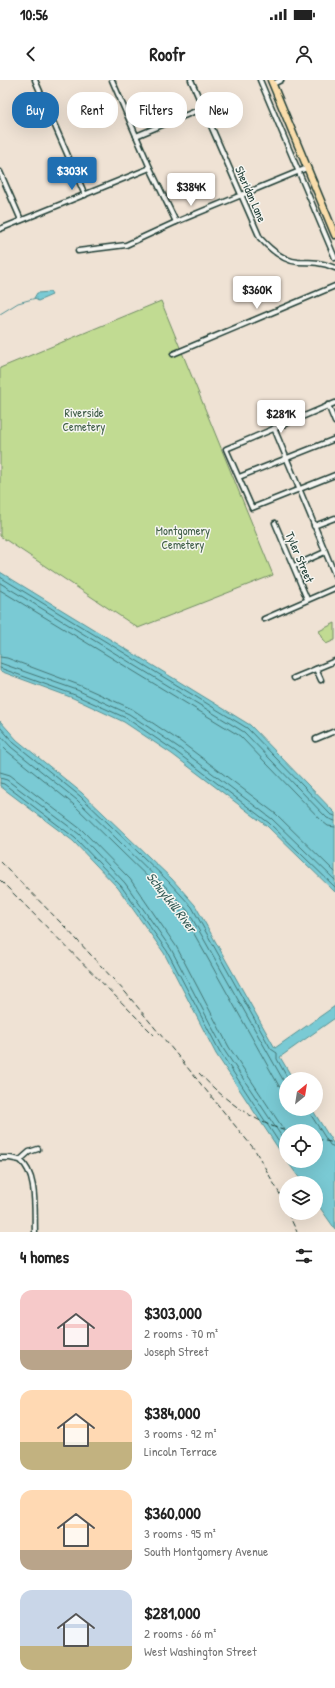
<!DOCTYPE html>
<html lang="en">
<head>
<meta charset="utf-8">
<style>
  body { margin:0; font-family:"Patrick Hand",sans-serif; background:#f6f6f6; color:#222; height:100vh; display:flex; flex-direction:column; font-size:15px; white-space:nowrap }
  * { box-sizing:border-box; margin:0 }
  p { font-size:13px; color:#767676 }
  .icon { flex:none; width:22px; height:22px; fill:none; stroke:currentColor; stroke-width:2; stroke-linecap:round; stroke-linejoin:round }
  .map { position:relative; height:1152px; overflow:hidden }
  .sheet { display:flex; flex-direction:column; background:#fff; flex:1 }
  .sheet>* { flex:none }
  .guide { position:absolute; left:12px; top:12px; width:311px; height:36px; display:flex; gap:8px }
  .needle { width:26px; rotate:30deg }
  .controls { position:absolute; left:279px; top:992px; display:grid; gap:8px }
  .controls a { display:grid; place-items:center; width:44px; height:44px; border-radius:50%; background:#fff; box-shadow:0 4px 16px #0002; font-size:20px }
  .price { position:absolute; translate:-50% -34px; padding:0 9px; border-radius:4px; background:#fff; color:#222; font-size:13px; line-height:26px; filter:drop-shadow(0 1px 2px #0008) }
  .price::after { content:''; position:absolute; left:50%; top:24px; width:12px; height:9px; margin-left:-6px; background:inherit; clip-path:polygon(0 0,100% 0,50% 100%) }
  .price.active { background:#1f6fb2; color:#fff }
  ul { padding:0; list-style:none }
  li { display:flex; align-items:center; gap:12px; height:100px; padding:0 20px }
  li span { display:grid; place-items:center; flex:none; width:112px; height:80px; border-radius:12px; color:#555 }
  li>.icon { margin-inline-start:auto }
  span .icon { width:48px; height:48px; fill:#fffc; stroke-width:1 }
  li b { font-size:17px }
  h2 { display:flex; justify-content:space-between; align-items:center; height:48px; padding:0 20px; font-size:17px }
  .pill { padding:0 14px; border-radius:16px; background:#fff; box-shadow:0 4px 16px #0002; font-size:14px; line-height:36px }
  .pill.active { background:#1f6fb2; color:#fff }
  .status { display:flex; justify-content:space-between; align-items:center; height:28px; padding:0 20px; background:#fff; direction:ltr }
  .status svg { height:11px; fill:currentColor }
  header { display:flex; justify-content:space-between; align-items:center; height:52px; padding:0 20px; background:#fff; font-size:18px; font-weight:700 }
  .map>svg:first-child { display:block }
</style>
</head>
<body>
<div class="status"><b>10:56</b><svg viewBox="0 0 49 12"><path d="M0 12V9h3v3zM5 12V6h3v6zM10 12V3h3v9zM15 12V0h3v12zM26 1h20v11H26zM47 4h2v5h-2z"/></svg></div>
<header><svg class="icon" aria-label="back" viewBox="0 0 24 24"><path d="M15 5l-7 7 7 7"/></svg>Roofr<svg class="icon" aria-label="person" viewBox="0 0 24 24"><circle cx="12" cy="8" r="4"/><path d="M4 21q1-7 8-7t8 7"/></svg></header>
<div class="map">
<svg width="335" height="1152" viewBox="0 0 335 1152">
  <rect width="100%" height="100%" fill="#efe2d4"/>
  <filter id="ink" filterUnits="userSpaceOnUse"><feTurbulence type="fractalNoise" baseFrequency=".025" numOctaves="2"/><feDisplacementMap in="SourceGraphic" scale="8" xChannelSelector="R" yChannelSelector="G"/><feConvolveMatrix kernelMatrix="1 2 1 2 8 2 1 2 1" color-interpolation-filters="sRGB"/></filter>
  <g filter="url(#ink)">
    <g fill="#c1db92" stroke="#708c63">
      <polygon points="161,221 273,495 138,548 0,456 0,288"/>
      <polygon points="335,543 335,560 326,564 319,551"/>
    </g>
    <g fill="#7acad4" stroke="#569294">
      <polygon points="50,212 52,215 38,221 34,218 37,213"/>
      <polygon points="0,492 250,645 335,733 335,812 267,746 172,674 124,642 73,618 0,591"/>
      <polygon points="0,641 17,660 82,713 172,799 195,825 275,968 335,926 335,938 280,977 293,999 286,999 286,1029 312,1029 335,1066 335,1149 316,1122 316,1103 303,1103 287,1081 316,1081 316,1051 286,1051 286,1080 216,974 164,873 118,808 73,761 0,706"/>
    </g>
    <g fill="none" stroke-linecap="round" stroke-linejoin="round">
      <g stroke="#437574" stroke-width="1">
        <polyline points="0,497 247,648 330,734 335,736"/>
        <polyline points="0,503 244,652 327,738 335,741"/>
        <polyline points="0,510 240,656 323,742 328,746 335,747"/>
        <polyline points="0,577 7,578 79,605 132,629 181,662 276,734 335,792"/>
        <polyline points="0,583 77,610 129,634 178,667 272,739 335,800"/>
        <polyline points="0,588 75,615 126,638 175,671 269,743 335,807"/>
        <polyline points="0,647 14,663 80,716 169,802 192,827 271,969 277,973 277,979 288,999"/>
        <polyline points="0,655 11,667 77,720 165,806 188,831 286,1005"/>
        <polyline points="0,664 7,671 73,724 161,810 183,834 279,1006 286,1012"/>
        <polyline points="0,692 10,695 82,750 130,799 176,866 229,967 286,1053"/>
        <polyline points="0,698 7,700 79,754 125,803 171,869 224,970 286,1063"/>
        <polyline points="0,703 4,704 75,758 121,806 167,871 220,972 286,1073"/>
        <polyline points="309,1029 309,1032 330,1065 335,1067"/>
      </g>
      <polyline stroke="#569294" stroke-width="1" points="0,234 18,223 36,218"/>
      <g stroke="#1f3d34" stroke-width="7">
        <g id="street">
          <polyline points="35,0 85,115"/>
          <polyline points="112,0 150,88 176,142"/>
          <path d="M191,0L260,158C270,169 283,181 298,182C311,182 322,182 335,188"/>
          <polyline points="260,0 335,178"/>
          <polyline points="273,4 281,0"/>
          <polyline points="136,56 203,28"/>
          <polyline points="0,92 21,140"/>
          <polyline points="0,149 150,88"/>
          <polyline points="78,171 126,165 176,142 307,88"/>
          <polyline points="173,274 335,206"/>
          <polyline points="335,323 226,369 252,428 335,395"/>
          <polyline points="328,325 335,342"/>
          <polyline points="274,348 335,495"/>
          <polyline points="239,397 335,359"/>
          <polyline points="275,443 307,519"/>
          <polyline points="314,446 335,438"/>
          <polyline points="294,486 325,472"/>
          <polyline points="264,539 335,508"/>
          <polyline points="316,589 321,600"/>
          <polyline points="294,598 335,581"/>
          <polyline points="316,659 335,651"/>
          <path d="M0,1078H10L20,1080C38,1094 34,1131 35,1152"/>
          <polyline points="20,1080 29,1072 38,1069"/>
        </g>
      </g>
      <g stroke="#1f3d34" stroke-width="9">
        <polyline id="primary" points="271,0 335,155"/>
      </g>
      <use href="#street" stroke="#f6f6f2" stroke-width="4"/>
      <use href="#primary" stroke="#faddab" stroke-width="6"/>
      <g stroke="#1f3d34" stroke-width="1" stroke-dasharray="6 3" stroke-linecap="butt">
        <polyline points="0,781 66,848 126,913 164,959 255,1070 286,1125"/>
        <polyline points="0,800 154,955"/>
        <path d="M199,993C223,1019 252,1041 286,1051"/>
        <polyline points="316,1059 335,1063"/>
        <polyline points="288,1133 297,1152"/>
      </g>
    </g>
  </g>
  <g text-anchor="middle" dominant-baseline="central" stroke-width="3" stroke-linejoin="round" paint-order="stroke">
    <g font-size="12" fill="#1f3d34" stroke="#f6f6f2">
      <text transform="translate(251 114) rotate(66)">Sheridan Lane</text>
      <text transform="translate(300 477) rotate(67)">Tyler Street</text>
    </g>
    <g font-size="12" fill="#3f5d47" stroke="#f6f6f2">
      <text x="84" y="332">Riverside<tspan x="84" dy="14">Cemetery</tspan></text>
      <text x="183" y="450">Montgomery<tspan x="183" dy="14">Cemetery</tspan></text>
    </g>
    <g font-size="13" font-style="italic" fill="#315954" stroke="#f6f6f2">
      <text transform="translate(172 822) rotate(52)">Schuylkill River</text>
    </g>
  </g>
</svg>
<div class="controls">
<a><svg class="needle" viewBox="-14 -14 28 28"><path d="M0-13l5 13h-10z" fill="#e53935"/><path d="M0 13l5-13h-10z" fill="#767676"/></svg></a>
<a><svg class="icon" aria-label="locate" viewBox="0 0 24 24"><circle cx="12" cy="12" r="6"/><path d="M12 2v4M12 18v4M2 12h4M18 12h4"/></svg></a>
<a><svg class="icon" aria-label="layers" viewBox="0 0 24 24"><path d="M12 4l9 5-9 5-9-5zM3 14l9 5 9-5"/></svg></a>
</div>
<b class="price active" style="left:72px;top:111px">$303K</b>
<b class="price" style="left:191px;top:127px">$384K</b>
<b class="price" style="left:257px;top:230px">$360K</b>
<b class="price" style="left:281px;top:354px">$281K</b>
<div class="guide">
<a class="pill active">Buy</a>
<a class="pill">Rent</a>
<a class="pill">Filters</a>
<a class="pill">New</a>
</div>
</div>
<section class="sheet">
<h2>4 homes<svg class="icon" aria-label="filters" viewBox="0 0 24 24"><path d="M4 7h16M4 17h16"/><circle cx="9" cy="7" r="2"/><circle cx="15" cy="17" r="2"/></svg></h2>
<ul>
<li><span style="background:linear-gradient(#f6c9c9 75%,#b9a48a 0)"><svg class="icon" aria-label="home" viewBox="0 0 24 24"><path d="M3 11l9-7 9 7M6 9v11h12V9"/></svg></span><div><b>$303,000</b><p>2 rooms · 70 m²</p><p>Joseph Street</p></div></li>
<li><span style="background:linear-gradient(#ffd9b3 65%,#c2b280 0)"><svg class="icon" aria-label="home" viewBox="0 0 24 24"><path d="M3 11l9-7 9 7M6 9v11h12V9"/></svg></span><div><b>$384,000</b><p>3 rooms · 92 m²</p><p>Lincoln Terrace</p></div></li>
<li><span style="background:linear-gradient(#ffd9b3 75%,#b9a48a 0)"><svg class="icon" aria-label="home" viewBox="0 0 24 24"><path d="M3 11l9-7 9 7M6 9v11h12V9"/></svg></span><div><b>$360,000</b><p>3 rooms · 95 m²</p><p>South Montgomery Avenue</p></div></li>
<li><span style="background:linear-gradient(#c9d6e8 70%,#c2b280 0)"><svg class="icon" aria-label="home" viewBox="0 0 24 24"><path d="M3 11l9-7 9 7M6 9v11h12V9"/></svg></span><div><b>$281,000</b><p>2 rooms · 66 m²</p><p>West Washington Street</p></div></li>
</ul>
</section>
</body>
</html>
